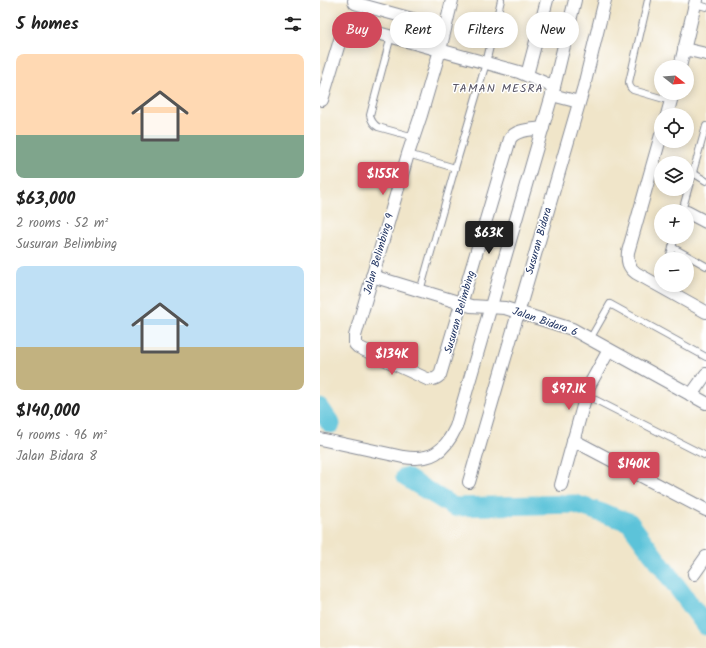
<!DOCTYPE html>
<html lang="en">
<head>
<meta charset="utf-8">
<style>
  body { margin:0; font-family:Kalam,sans-serif; background:#f2f2f2; color:#222; height:100vh; display:flex; flex-direction:column; font-size:15px; white-space:nowrap }
  * { box-sizing:border-box; margin:0 }
  p { font-size:13px; color:#767676 }
  .icon { flex:none; width:22px; height:22px; fill:none; stroke:currentColor; stroke-width:2; stroke-linecap:round; stroke-linejoin:round }
  .map { position:relative; flex:1; overflow:hidden }
  .panel { display:flex; flex-direction:column; background:#fff; width:320px }
  .panel>* { flex:none }
  .top-card { position:absolute; left:12px; top:12px; width:314px; height:36px; display:flex; gap:8px }
  .needle { width:26px; rotate:107deg }
  .controls { position:absolute; left:334px; top:60px; display:grid; gap:8px }
  .controls a { display:grid; place-items:center; width:40px; height:40px; border-radius:50%; background:#fff; box-shadow:0 2px 10px #0003; font-size:20px }
  .price { position:absolute; translate:-50% -34px; padding:0 9px; border-radius:4px; background:#d1495b; color:#fff; font-size:13px; line-height:26px; filter:drop-shadow(0 1px 2px #0008) }
  .price::after { content:''; position:absolute; left:50%; top:24px; width:12px; height:9px; margin-left:-6px; background:inherit; clip-path:polygon(0 0,100% 0,50% 100%) }
  .price.on { background:#222; color:#fff }
  ul { padding:0; list-style:none }
  li { display:grid; align-content:center; gap:8px; height:212px; padding:0 16px }
  li span { display:grid; place-items:center; height:124px; border-radius:8px; color:#555 }
  li>.icon { margin-inline-start:auto }
  span .icon { width:72px; height:72px; fill:#fffc; stroke-width:1 }
  li b { font-size:17px }
  h2 { display:flex; justify-content:space-between; align-items:center; height:48px; padding:0 16px; font-size:17px }
  .pill { padding:0 14px; border-radius:18px; background:#fff; box-shadow:0 2px 10px #0003; font-size:14px; line-height:36px }
  .pill.on { background:#d1495b; color:#fff }
  main { display:flex; flex:1; min-height:0 }
  .map>svg:first-child { display:block }
</style>
</head>
<body>
<main>
<section class="panel">
<h2>5 homes<svg class="icon" aria-label="filters" viewBox="0 0 24 24"><path d="M4 7h16M4 17h16"/><circle cx="9" cy="7" r="2"/><circle cx="15" cy="17" r="2"/></svg></h2>
<ul>
<li><span style="background:linear-gradient(#ffd9b3 65%,#7fa58c 0)"><svg class="icon" aria-label="home" viewBox="0 0 24 24"><path d="M3 11l9-7 9 7M6 9v11h12V9"/></svg></span><div><b>$63,000</b><p>2 rooms · 52 m²</p><p>Susuran Belimbing</p></div></li>
<li><span style="background:linear-gradient(#bfe0f5 65%,#c2b280 0)"><svg class="icon" aria-label="home" viewBox="0 0 24 24"><path d="M3 11l9-7 9 7M6 9v11h12V9"/></svg></span><div><b>$140,000</b><p>4 rooms · 96 m²</p><p>Jalan Bidara 8</p></div></li>
</ul>
</section>
<div class="map">
<svg width="386" height="648" viewBox="0 0 386 648">
  <rect width="100%" height="100%" fill="#fff"/>
  <filter id="ink" filterUnits="userSpaceOnUse"><feTurbulence type="fractalNoise" baseFrequency=".025" numOctaves="2"/><feDisplacementMap in="SourceGraphic" scale="8" xChannelSelector="R" yChannelSelector="G"/><feConvolveMatrix kernelMatrix="1 2 1 2 8 2 1 2 1" color-interpolation-filters="sRGB"/></filter>
  <filter id="wash" filterUnits="userSpaceOnUse"><feTurbulence type="fractalNoise" baseFrequency=".012" numOctaves="4" result="noise"/><feDisplacementMap in="SourceGraphic" scale="16" xChannelSelector="R" yChannelSelector="G"/><feGaussianBlur stdDeviation="0.9" result="paint"/><feColorMatrix in="noise" values="0 0 0 0 0 0 0 0 0 0 0 0 0 0 0 0 0 1.4 0 .05"/><feComposite in="paint" operator="in"/></filter>
  <g filter="url(#wash)">
    <rect width="100%" height="100%" fill="#f0e5c9"/>
    <g fill="none" stroke-linecap="round" stroke-linejoin="round">
      <g stroke="#5cc3d9" stroke-width="19">
        <polyline points="0,408 11,424"/>
        <polyline points="85,477 134,507 255,504 309,522 355,584 386,626"/>
      </g>
    </g>
  </g>
  <g filter="url(#ink)">
    <g fill="none" stroke-linecap="round" stroke-linejoin="round">
      <g stroke="#868a94" stroke-width="8">
        <g id="lane">
          <path d="M328,0L309,82C309,86 310,88 313,90L351,101"/>
          <polyline points="375,4 386,7"/>
          <path d="M71,36L50,115C51,121 53,124 58,127L94,137"/>
          <polyline points="88,154 135,168 100,291"/>
          <polyline points="135,168 166,63 181,0"/>
          <polyline points="373,173 386,181"/>
          <polyline points="362,211 386,126"/>
          <polyline points="352,247 386,266"/>
          <polyline points="349,259 355,237"/>
          <polyline points="270,339 290,304 386,357"/>
          <polyline points="266,395 386,456"/>
        </g>
      </g>
      <g stroke="#868a94" stroke-width="14">
        <g id="street">
          <path d="M132,0L120,50L101,115L88,154L35,336V344L38,347L107,379C113,380 116,379 120,375L190,139C196,129 212,130 223,128"/>
          <polyline points="34,1 35,3 38,4 125,28"/>
          <polyline points="364,49 386,54"/>
          <polyline points="360,67 376,0"/>
          <polyline points="207,75 227,0"/>
          <polyline points="232,95 259,102"/>
          <polyline points="2,100 23,30 27,26 29,25 199,72 234,87"/>
          <polyline points="347,115 353,93"/>
          <path d="M341,135L308,252C307,261 308,267 316,273L386,312"/>
          <polyline points="367,212 386,222"/>
          <polyline points="52,276 151,306 185,308 252,329 386,403"/>
          <polyline points="371,395 386,374"/>
          <path d="M0,439L83,457C111,461 124,453 136,427L232,95L255,0"/>
          <polyline points="253,440 386,510"/>
          <polyline points="149,482 264,86 285,0"/>
          <polyline points="241,485 266,395 269,386 289,350"/>
          <polyline points="374,574 386,557"/>
        </g>
      </g>
      <use href="#lane" stroke="#fff" stroke-width="6"/>
      <use href="#street" stroke="#fff" stroke-width="12"/>
    </g>
  </g>
  <g text-anchor="middle" dominant-baseline="central" stroke-width="3" stroke-linejoin="round" paint-order="stroke">
    <g font-size="11" fill="#1b2f5e" stroke="#fff">
      <text transform="translate(219 241) rotate(-74)">Susuran Bidara</text>
      <text transform="translate(59 254) rotate(-74)">Jalan Belimbing 9</text>
      <text transform="translate(140 312) rotate(-74)">Susuran Belimbing</text>
      <text transform="translate(225 322) rotate(19)">Jalan Bidara 6</text>
    </g>
    <g font-size="12" letter-spacing="1" fill="#585565" stroke="#fff">
      <text x="178" y="88">TAMAN MESRA</text>
    </g>
  </g>
</svg>
<div class="controls">
<a><svg class="needle" viewBox="-14 -14 28 28"><path d="M0-13l5 13h-10z" fill="#e53935"/><path d="M0 13l5-13h-10z" fill="#767676"/></svg></a>
<a><svg class="icon" aria-label="locate" viewBox="0 0 24 24"><circle cx="12" cy="12" r="6"/><path d="M12 2v4M12 18v4M2 12h4M18 12h4"/></svg></a>
<a><svg class="icon" aria-label="layers" viewBox="0 0 24 24"><path d="M12 4l9 5-9 5-9-5zM3 14l9 5 9-5"/></svg></a>
<a>+</a>
<a>−</a>
</div>
<b class="price" style="left:63px;top:196px">$155K</b>
<b class="price on" style="left:169px;top:255px">$63K</b>
<b class="price" style="left:72px;top:376px">$134K</b>
<b class="price" style="left:249px;top:411px">$97.1K</b>
<b class="price" style="left:314px;top:486px">$140K</b>
<div class="top-card">
<a class="pill on">Buy</a>
<a class="pill">Rent</a>
<a class="pill">Filters</a>
<a class="pill">New</a>
</div>
</div>
</main>
</body>
</html>
